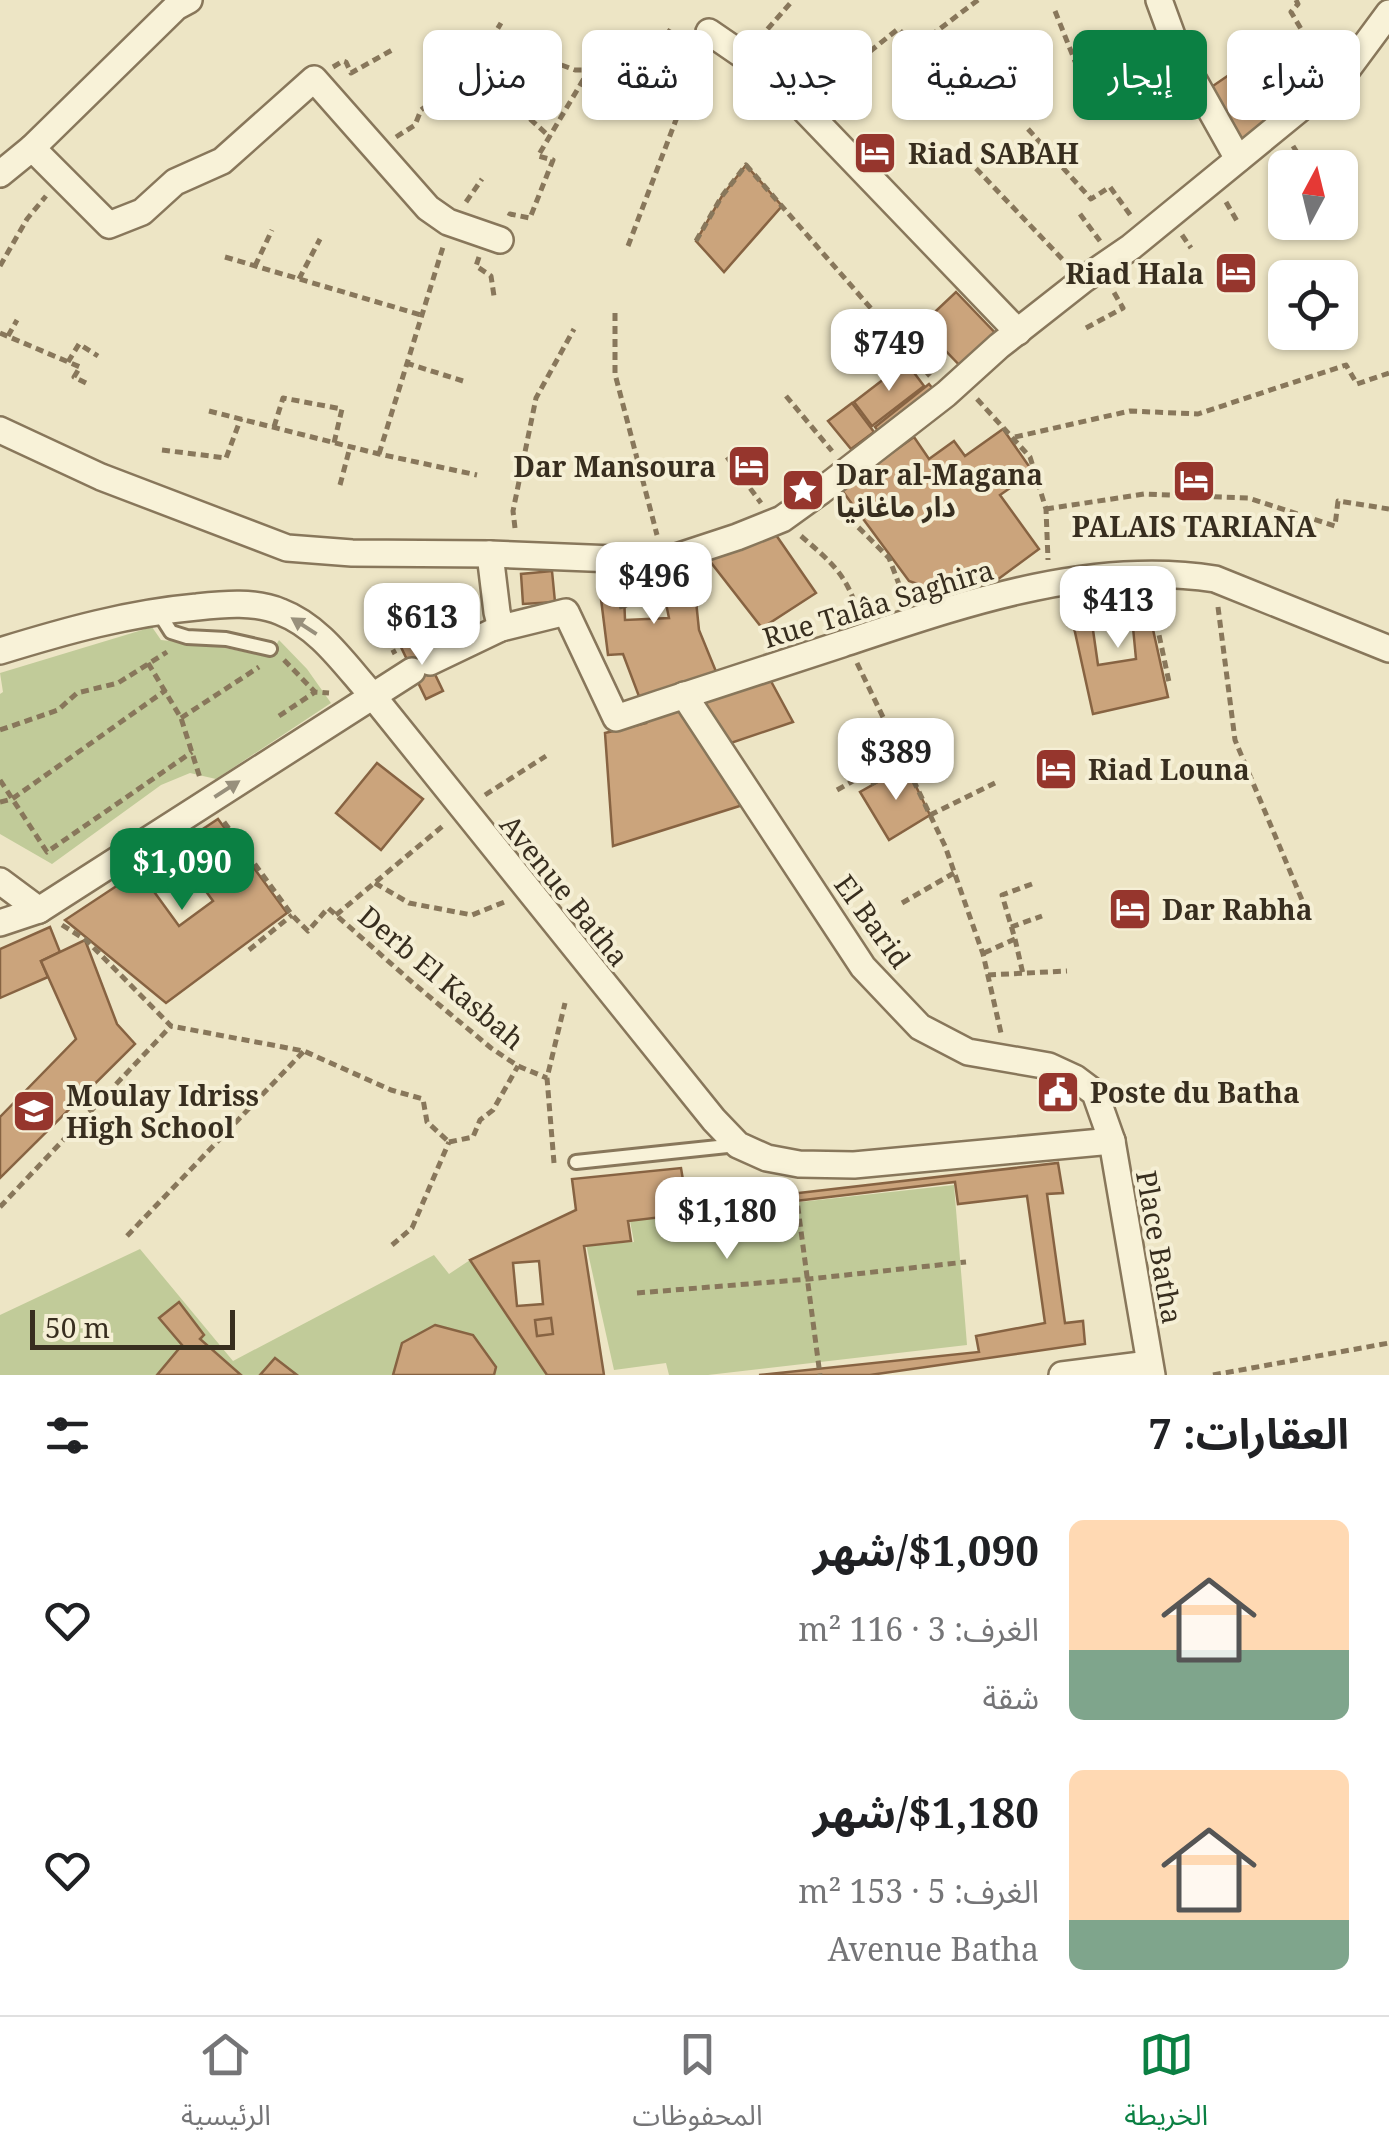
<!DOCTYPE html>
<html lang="ar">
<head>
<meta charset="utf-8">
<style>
  body { margin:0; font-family:"Noto Serif","Noto Sans Arabic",serif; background:#f2f2f2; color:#202124; direction:rtl; height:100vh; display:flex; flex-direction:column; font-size:38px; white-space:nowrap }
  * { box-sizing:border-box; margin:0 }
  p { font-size:32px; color:#757577 }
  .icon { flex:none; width:55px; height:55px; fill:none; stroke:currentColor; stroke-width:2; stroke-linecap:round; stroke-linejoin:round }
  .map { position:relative; height:1375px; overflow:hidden; direction:ltr }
  .drawer { display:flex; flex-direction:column; background:#fff; flex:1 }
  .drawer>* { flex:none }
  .banner { position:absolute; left:30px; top:30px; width:1330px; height:90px; direction:rtl; display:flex; gap:20px }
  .needle { width:65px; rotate:7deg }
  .buttons { position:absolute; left:1268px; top:150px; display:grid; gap:20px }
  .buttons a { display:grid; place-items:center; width:90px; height:90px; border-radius:15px; background:#fff; box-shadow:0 2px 8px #0004; font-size:50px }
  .scale { position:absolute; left:30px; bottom:25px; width:205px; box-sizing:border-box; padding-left:10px; border:5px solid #382e1f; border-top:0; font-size:28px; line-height:35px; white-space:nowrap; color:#382e1f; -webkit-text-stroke:8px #f5efd5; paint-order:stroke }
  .price { position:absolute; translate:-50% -85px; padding:0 22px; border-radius:20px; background:#fff; color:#222; font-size:32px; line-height:65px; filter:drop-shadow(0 2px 5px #0008) }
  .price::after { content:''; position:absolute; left:50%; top:60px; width:30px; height:22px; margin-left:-15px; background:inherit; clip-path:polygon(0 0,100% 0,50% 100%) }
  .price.active { background:#0b8043; color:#fff }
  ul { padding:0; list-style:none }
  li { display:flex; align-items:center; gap:30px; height:250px; padding:0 40px }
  li span { display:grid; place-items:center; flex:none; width:280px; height:200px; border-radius:15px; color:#555 }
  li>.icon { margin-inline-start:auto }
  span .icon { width:120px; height:120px; fill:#fffc; stroke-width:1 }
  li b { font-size:42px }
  h2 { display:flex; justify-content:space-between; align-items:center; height:120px; padding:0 40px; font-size:42px }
  .pill { padding:0 35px; border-radius:15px; background:#fff; box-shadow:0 2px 8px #0004; font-size:35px; line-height:90px }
  .pill.active { background:#0b8043; color:#fff }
  .dock { display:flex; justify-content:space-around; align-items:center; height:140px; border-top:2px solid #e0e0e0; background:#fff; font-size:28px; color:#757577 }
  .dock a { display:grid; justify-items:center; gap:5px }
  .dock .active { color:#0b8043 }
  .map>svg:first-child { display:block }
</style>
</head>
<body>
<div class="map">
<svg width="1389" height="1375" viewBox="0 0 1389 1375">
  <rect width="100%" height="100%" fill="#ede5c5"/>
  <g fill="#c1cb99">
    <polygon points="152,627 161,640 215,646 269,657 279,640 307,669 331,703 216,779 190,773 161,785 52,864 0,834 0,694 3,692 0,673"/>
    <polygon points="954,1185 967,1345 708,1375 669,1375 666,1363 614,1370 586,1244 634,1242 630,1221"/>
    <polygon points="140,1249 233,1361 434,1255 449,1274 470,1260 547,1375 0,1375 0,1315"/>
  </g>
  <g fill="#cba47c" stroke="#876342" stroke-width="2.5" fill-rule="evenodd">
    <polygon points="1248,62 1286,115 1240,152 1204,92"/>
    <polygon points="746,165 782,206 724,272 696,241 722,196"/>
    <polygon points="956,292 1001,339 966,372 921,325"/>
    <polygon points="906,362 924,386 872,426 854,402"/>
    <polygon points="929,384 938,395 883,437 875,427"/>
    <polygon points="852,403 874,432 851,449 828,421"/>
    <polygon points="1003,429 1033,472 1000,495 1039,549 967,602 909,581 841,489 914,437 929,459 954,441 965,456"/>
    <polygon points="776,535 816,593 762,628 709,560"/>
    <path d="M597,567L693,572L699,630L717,674L640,699L623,654L608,655ZM624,594H664L669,618L625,620Z"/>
    <polygon points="552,571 555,602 523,604 521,574"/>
    <path d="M1144,589L1168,697L1093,714L1069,605ZM1132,617L1136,659L1098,665L1092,623Z"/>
    <polygon points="417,637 443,691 426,699 400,645"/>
    <polygon points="766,672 793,722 719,747 688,696"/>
    <polygon points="682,709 746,804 613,846 605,733 646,723 645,720"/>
    <polygon points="377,763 423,799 381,850 336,813"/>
    <polygon points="906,766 930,815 889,840 860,792"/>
    <path d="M218,819L287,913L166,1003L65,920ZM189,868L213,901L179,926L155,893Z"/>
    <polygon points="50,927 60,952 41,961 48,977 0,998 0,949"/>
    <polygon points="85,940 117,1024 135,1044 0,1178 0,1117 76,1039 41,961"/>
    <path d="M1058,1163L1063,1193L1047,1194L1065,1323L1083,1321L1085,1344L870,1375H759L979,1352L976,1336L1045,1323L1027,1196L958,1204L955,1182L628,1221L631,1241L584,1246L604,1375H547L470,1260L576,1210L572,1179L681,1168L685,1192L742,1187L755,1198ZM539,1261L543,1304L517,1306L513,1263Z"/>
    <polygon points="179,1302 204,1335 200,1339 241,1375 157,1375 182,1345 159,1318"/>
    <polygon points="551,1318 553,1334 537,1336 535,1320"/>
    <polygon points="435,1325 473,1335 496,1367 494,1375 393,1375 402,1343"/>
    <polygon points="275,1358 297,1375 260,1375"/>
  </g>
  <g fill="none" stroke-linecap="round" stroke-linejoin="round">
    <g stroke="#88775b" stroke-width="18">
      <g id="lane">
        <polyline points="157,610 171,632 187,637 226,639 270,649"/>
        <polyline points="576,1162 737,1145"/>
      </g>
    </g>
    <g stroke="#88775b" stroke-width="30">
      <g id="street">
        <polyline points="1159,0 1178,52 1238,159"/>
        <polyline points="709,32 744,56 801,106 1018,332"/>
        <polyline points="32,148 176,7 189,0"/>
        <polyline points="0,174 32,148 109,225 142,212 175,182 222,161 314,79 428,208 448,222 500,240"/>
        <polyline points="0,430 101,477 287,548 352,553 490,554 664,561 737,537 782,519 821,491 946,394 999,346 1083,280 1131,247 1346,71 1389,13"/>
        <polyline points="490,554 497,612 501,628"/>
        <path d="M0,651C65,631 129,613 197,607C224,604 255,601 281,612C320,627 345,665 372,695L714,1120L738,1145L767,1158L799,1164L854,1165L1112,1141"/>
        <path d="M430,662L501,628L566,612L616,718C691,693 766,669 842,644C960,605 1088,559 1215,579L1389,649"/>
        <polyline points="684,695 863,967 920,1027 968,1052 1049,1066 1075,1078 1095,1093 1112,1141 1152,1375"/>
        <polyline points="0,881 39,910 412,671"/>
        <polyline points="0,923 39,910"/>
        <polyline points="1062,1375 1149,1364"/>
      </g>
    </g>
    <g stroke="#88775b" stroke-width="5" stroke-dasharray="8 5" stroke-linecap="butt">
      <polyline points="1296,0 1298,4 1291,12 1320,61"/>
      <polyline points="1055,11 1088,94 1157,62"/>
      <polyline points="667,30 686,42"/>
      <polyline points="759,39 793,0"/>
      <polyline points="333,67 343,61 346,62 351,73 392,50"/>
      <polyline points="589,70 595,57"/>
      <polyline points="819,92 898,29 917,46 978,0"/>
      <polyline points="530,119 550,137"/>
      <polyline points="1028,129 1091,199 1110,187 1131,216"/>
      <polyline points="396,137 415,125 421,110 441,95 461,90 501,23"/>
      <polyline points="1293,146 1306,167"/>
      <polyline points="967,159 1067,264"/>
      <polyline points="466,202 482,179"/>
      <polyline points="1226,202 1237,221"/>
      <polyline points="1080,214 1100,241"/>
      <polyline points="509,216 510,214 530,218 553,160 538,156 589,70 575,70 548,60"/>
      <polyline points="1182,235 1191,248"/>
      <polyline points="696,241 722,196 746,165 930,376"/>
      <polyline points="628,246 701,54"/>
      <polyline points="225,257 421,315"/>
      <polyline points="479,257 476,266 491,276 494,296"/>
      <polyline points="1146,264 1158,278"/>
      <polyline points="0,266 27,219 46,196"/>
      <polyline points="255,266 272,230"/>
      <polyline points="299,279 320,239"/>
      <polyline points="615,313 615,374 657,535"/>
      <polyline points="1086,328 1123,308 1112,289"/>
      <polyline points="0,333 80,367 74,377 86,383"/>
      <polyline points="8,336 17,320"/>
      <polyline points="68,362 79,344 98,356"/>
      <polyline points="406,363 463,381"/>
      <polyline points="786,396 832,451"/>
      <polyline points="977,399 1030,457 1046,509 1048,560"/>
      <polyline points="209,411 379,454 477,475"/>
      <polyline points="274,427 283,398 342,409 334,443"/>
      <polyline points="1015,437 1130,411 1198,414 1346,365 1357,384 1389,373"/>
      <polyline points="162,450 226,458 241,418"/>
      <polyline points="379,454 443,247"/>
      <polyline points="727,457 761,503"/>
      <polyline points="340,485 350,447"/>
      <polyline points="840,509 889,558 905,600"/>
      <polyline points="1046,509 1144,494 1248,498 1335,526 1338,501 1389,509"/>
      <polyline points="515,528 513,511 536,398 574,329"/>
      <path d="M801,536C830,561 848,575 858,614"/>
      <polyline points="1151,597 1169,682"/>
      <polyline points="619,607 642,601 641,582"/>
      <polyline points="1218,607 1235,740 1310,919"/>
      <polyline points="375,615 395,654"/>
      <polyline points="284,660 315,692 329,693"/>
      <polyline points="148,663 181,718 200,778"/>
      <polyline points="857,663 945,846 983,954 1001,1033"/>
      <polyline points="279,716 315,692"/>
      <polyline points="181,718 259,667"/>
      <polyline points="0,730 58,710 77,693 118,683 167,652"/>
      <polyline points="0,780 47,852 192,752"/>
      <polyline points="871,784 906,766"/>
      <polyline points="837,790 900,755"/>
      <polyline points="485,795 546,756"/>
      <polyline points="0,802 12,799 166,690"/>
      <polyline points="930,815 995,783"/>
      <polyline points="224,822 292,915 308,931 328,908 413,983 491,1048 518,1066 547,1078"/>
      <polyline points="375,883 409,903 472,915 507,901"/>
      <polyline points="902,903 954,873"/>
      <polyline points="336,915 444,825"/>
      <polyline points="62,925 86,940 171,1026 304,1051 391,1090 423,1099 427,1122 449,1142"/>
      <polyline points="1011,927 1042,916"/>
      <polyline points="1015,939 1023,974"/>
      <polyline points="249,950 292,915"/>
      <polyline points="984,953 1015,939 1002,895 1032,884"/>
      <polyline points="988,975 1067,971"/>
      <polyline points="449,1142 473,1137 480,1120 493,1110 518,1066"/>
      <polyline points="554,1163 547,1078 565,1003"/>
      <polyline points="796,1193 820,1375"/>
      <polyline points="0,1207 171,1026"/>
      <polyline points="127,1236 304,1051"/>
      <polyline points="392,1245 412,1228 449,1142"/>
      <polyline points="637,1293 809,1279 966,1262"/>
      <polyline points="1213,1375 1389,1343"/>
    </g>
    <use href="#lane" stroke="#f8f2d8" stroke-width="12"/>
    <use href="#street" stroke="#f8f2d8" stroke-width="25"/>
  </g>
  <defs><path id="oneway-solid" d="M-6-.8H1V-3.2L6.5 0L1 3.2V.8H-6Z" transform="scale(2.5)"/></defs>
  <g fill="#98907c">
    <use href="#oneway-solid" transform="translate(304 626) rotate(-147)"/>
    <use href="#oneway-solid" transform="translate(227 789) rotate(-33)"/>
  </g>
  <defs>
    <g id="hotel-square" transform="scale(2.25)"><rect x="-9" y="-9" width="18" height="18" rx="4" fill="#96362d" stroke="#f5efd5"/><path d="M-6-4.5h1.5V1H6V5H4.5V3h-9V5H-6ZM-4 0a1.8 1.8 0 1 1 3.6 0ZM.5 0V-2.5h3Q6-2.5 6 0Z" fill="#fff"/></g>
    <g id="sight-square" transform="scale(2.25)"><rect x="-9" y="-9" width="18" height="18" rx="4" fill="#96362d" stroke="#f5efd5"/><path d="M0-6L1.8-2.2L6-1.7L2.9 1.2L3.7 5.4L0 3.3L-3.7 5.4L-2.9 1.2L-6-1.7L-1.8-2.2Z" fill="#fff"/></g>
    <g id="civic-square" transform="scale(2.25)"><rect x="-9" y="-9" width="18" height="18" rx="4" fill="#96362d" stroke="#f5efd5"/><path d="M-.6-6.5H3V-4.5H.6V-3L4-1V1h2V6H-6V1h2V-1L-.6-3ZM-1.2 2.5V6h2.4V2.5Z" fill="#fff"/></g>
    <g id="school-square" transform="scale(2.25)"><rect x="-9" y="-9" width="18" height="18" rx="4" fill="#96362d" stroke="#f5efd5"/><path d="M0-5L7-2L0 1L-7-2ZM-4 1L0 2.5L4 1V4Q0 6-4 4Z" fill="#fff"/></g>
  </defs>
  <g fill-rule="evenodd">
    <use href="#hotel-square" x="875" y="153"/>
    <use href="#hotel-square" x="1236" y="273"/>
    <use href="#hotel-square" x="749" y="466"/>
    <use href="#hotel-square" x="1194" y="481"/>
    <use href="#sight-square" x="803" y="490"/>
    <use href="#hotel-square" x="1056" y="769"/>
    <use href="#hotel-square" x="1130" y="909"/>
    <use href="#civic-square" x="1058" y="1092"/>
    <use href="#school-square" x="34" y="1111"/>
  </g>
  <g text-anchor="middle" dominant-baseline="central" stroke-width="8" stroke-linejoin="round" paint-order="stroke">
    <g font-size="28" font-weight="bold" fill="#382e1f" stroke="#f5efd5" text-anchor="start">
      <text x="908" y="153">Riad SABAH</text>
      <text x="1204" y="273" text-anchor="end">Riad Hala</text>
      <text x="716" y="466" text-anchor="end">Dar Mansoura</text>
      <text x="836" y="474">Dar al-Magana<tspan x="836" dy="32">دار ماغانيا</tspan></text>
      <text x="1194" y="526" text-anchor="middle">PALAIS TARIANA</text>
      <text x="1088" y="769">Riad Louna</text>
      <text x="1162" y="909">Dar Rabha</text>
      <text x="1090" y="1092">Poste du Batha</text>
      <text x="66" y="1095">Moulay Idriss<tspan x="66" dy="32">High School</tspan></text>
    </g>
    <g font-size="28" fill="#382e1f" stroke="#f5efd5">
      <text transform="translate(878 603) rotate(-17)">Rue Talâa Saghira</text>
      <text transform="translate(565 890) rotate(51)">Avenue Batha</text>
      <text transform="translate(873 921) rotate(54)">El Barid</text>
      <text transform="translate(442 977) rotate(40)">Derb El Kasbah</text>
      <text transform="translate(1160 1247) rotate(80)">Place Batha</text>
    </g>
  </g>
</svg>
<div class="buttons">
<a><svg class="needle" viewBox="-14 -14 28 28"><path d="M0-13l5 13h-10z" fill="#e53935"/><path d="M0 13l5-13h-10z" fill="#757577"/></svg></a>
<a><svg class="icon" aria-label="locate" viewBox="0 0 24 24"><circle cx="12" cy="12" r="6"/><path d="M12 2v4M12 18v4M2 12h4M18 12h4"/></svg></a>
</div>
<div class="scale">50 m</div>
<b class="price" style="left:889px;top:394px">$749</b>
<b class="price" style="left:654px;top:627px">$496</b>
<b class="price" style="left:1118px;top:651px">$413</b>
<b class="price" style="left:422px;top:668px">$613</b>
<b class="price" style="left:896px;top:803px">$389</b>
<b class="price active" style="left:182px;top:913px">$1,090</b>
<b class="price" style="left:727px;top:1262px">$1,180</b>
<div class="banner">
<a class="pill">شراء</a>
<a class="pill active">إيجار</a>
<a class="pill">تصفية</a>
<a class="pill">جديد</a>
<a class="pill">شقة</a>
<a class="pill">منزل</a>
</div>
</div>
<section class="drawer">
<h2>العقارات: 7<svg class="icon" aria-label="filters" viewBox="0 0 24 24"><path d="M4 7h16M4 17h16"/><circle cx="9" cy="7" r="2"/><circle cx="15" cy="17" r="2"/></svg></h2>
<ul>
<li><span style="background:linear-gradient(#ffd9b3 65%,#7fa58c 0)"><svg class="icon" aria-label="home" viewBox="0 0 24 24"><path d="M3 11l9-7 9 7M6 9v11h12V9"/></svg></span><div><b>$1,090/شهر</b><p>الغرف: 3 · 116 m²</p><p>شقة</p></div><svg class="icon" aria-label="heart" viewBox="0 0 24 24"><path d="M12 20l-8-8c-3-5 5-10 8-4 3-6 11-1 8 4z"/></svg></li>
<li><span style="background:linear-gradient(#ffd9b3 75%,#7fa58c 0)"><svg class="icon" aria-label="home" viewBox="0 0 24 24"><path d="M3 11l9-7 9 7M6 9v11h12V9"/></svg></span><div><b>$1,180/شهر</b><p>الغرف: 5 · 153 m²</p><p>Avenue Batha</p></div><svg class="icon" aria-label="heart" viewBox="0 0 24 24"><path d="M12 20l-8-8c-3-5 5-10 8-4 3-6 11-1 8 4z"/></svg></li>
</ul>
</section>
<nav class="dock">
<a class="active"><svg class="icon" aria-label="map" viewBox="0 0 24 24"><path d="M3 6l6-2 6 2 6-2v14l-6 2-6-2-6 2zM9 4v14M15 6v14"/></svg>الخريطة</a>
<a><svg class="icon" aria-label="saved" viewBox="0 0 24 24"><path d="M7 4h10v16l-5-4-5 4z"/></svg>المحفوظات</a>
<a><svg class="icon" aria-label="home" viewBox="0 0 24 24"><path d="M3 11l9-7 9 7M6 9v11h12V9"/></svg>الرئيسية</a>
</nav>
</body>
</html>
